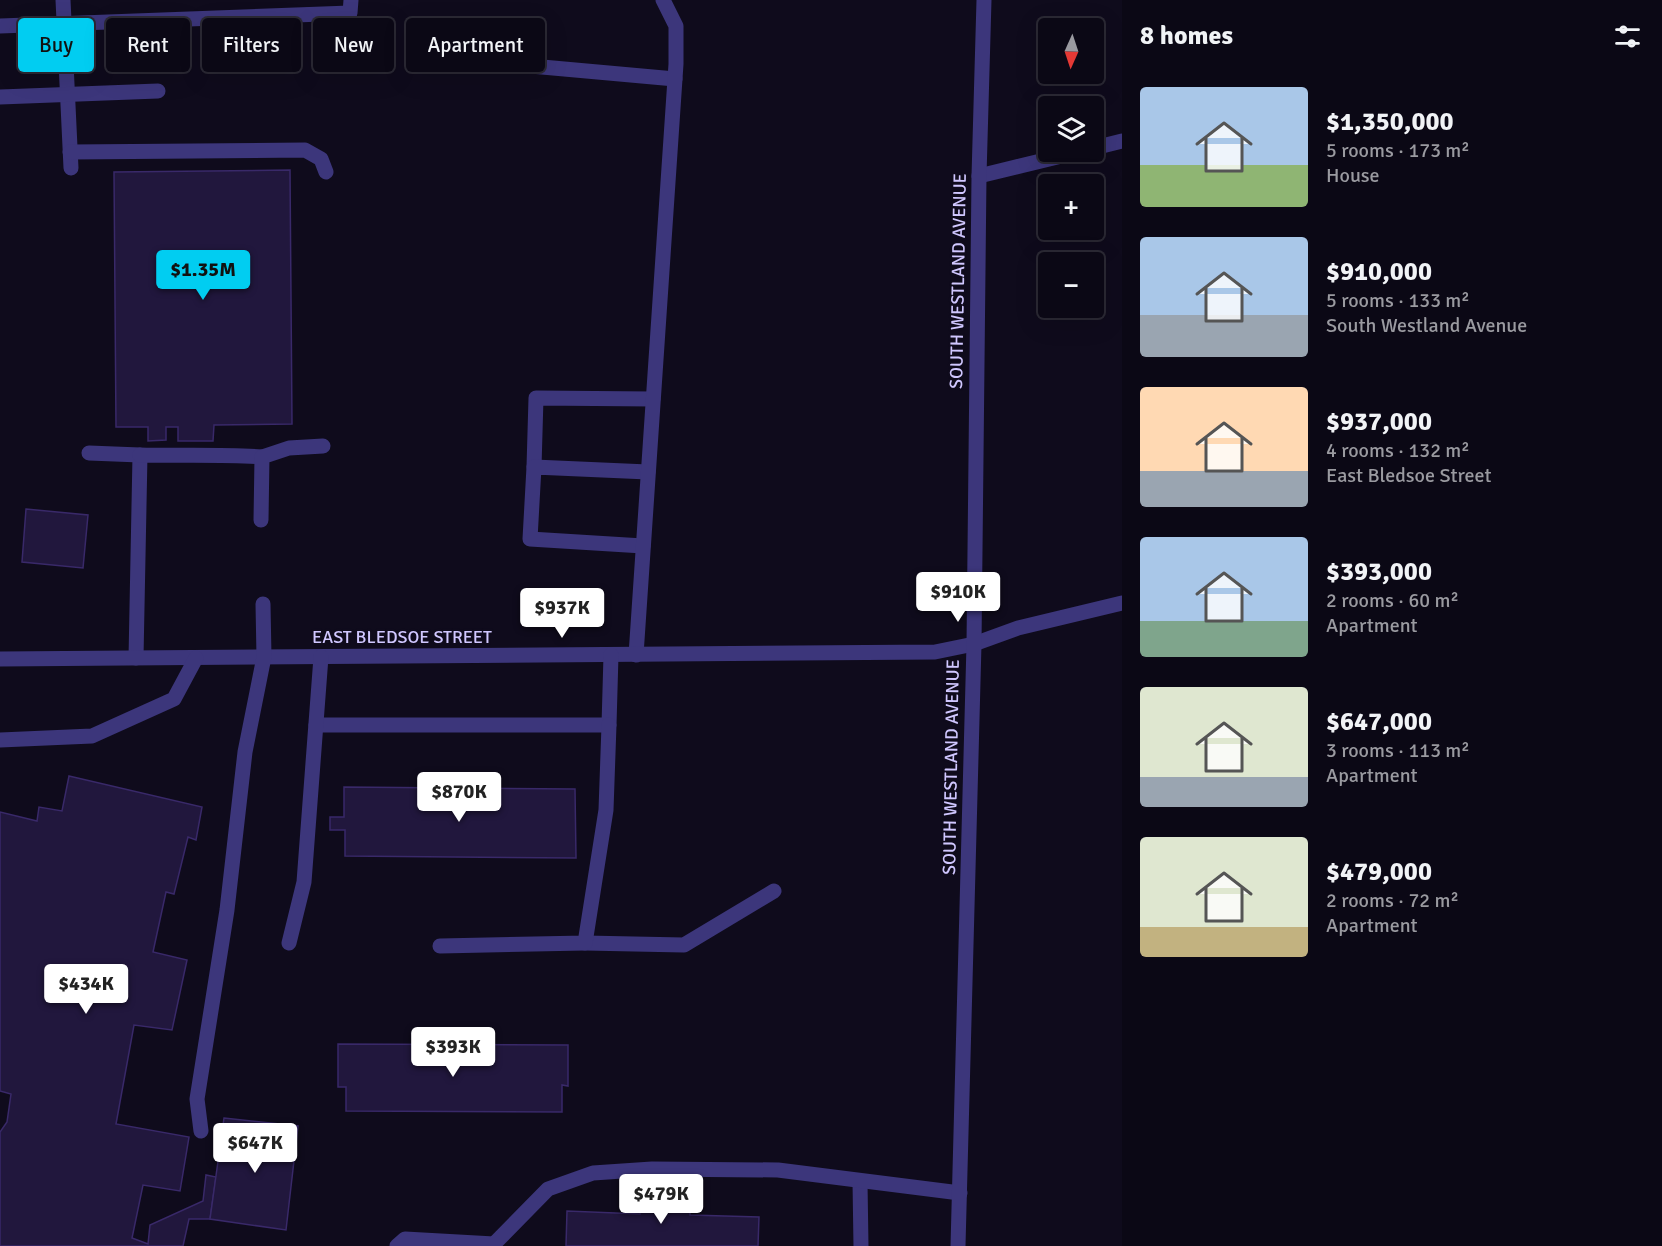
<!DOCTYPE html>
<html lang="en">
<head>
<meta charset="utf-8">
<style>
  body { margin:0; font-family:Signika,sans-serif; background:#191622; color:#f1f3f6; height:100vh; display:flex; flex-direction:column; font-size:22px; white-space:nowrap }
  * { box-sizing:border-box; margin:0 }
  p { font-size:20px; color:#9a9aa0 }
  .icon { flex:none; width:33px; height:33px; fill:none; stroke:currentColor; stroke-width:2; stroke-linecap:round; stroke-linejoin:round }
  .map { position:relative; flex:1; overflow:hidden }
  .sheet { display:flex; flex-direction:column; background:#0b0815; width:540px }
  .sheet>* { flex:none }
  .guide { position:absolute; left:18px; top:18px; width:570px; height:54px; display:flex; gap:12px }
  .needle { width:39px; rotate:183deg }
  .buttons { position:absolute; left:1038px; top:18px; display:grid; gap:12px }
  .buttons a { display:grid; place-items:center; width:66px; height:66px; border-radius:6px; background:#0b0815; box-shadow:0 6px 24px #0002,0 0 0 2px #2b2934; font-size:30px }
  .price { position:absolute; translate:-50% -51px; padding:0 14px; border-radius:6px; background:#fff; color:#222; font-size:20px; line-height:39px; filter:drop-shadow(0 2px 3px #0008) }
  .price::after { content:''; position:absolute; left:50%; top:36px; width:18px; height:14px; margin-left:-9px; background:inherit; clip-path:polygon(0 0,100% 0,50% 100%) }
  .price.on { background:#01cdf1; color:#111 }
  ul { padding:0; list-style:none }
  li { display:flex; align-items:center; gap:18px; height:150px; padding:0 18px }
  li span { display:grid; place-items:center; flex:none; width:168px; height:120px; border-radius:6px; color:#555 }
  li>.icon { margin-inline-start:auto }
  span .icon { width:72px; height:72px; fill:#fffc; stroke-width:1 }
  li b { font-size:26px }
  h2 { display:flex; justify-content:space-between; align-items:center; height:72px; padding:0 18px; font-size:26px }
  .tag { padding:0 21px; border-radius:6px; background:#0b0815; box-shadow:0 6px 24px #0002,0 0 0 2px #2b2934; font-size:21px; line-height:54px }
  .tag.on { background:#01cdf1; color:#111 }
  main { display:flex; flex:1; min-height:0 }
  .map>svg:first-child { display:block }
</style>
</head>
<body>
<main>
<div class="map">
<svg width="1122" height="1246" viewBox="0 0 1122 1246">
  <rect width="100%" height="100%" fill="#0f0b1c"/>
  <g fill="#21173d" stroke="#392969" stroke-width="1.5">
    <polygon points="290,170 292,424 214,425 213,441 178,441 178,427 166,427 166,440 148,441 148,427 116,427 114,172"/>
    <polygon points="26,509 88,515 83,568 22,562"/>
    <polygon points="69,776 202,807 196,840 188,837 174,894 166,892 153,952 187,960 172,1030 134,1025 116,1124 189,1137 180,1191 143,1185 132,1238 148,1244 150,1225 203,1201 206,1175 216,1177 210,1219 189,1219 183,1246 0,1246 0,1132 7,1122 11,1094 0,1091 0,812 37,821 39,807 62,811"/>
    <polygon points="344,787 575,789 576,858 345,856 345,830 330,830 330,817 344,817"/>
    <polygon points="338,1044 568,1045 568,1086 562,1085 562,1112 346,1111 346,1087 338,1087"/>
    <polygon points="224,1118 298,1126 286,1230 210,1219"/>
    <polygon points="641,1186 690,1188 690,1215 759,1217 758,1246 566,1246 567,1211 640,1214"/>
  </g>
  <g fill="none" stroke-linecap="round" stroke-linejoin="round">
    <g stroke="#3c367b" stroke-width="15">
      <polyline points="63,0 71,168"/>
      <polyline points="0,26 350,13 351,0"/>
      <polyline points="531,66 675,79"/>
      <polyline points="0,97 158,91"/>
      <polyline points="1094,148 1122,141"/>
      <polyline points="70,152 305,150 321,159 326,172"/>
      <polyline points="979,176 1078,152"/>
      <polyline points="89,453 140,455 136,658"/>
      <path d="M140,455C181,456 221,454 262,457"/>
      <polyline points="534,467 536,398 653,399"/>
      <polyline points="261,520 262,457 289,448 323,446"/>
      <polyline points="643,546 530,539 534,467 648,472"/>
      <polyline points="636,655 676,64 676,26 663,0"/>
      <polyline points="0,659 935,652 974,644 1018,628 1122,603"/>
      <polyline points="316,725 609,725 611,655"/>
      <polyline points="0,740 92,736 174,699 196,658"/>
      <polyline points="289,943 304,882 321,657"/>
      <polyline points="585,943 684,945 774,891"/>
      <polyline points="440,946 585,943 606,810 609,725"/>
      <polyline points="201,1131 197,1099 227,910 245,752 264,657 263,604"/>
      <polyline points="860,1182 861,1246"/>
      <polyline points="397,1246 405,1239 494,1244 548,1189 593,1173 652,1169 778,1170 960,1193"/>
      <polyline points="958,1246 974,644 979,176 984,0"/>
    </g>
  </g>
  <g text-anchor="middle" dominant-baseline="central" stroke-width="4.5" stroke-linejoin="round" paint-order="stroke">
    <g font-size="18" fill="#d0c7ff" stroke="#0f0b1c">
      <text transform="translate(958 281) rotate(-89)">SOUTH WESTLAND AVENUE</text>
      <text x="402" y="637">EAST BLEDSOE STREET</text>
      <text transform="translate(951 767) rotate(-89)">SOUTH WESTLAND AVENUE</text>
    </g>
  </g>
</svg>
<div class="buttons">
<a><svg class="needle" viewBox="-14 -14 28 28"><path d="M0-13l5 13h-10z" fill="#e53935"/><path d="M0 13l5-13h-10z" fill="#9a9aa0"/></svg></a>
<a><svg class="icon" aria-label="layers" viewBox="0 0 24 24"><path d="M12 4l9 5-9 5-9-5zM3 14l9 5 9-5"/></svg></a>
<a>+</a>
<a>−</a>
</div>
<b class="price on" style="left:203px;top:301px">$1.35M</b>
<b class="price" style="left:958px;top:623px">$910K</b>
<b class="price" style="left:562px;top:639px">$937K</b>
<b class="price" style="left:459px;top:823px">$870K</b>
<b class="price" style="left:86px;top:1015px">$434K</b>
<b class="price" style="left:453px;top:1078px">$393K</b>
<b class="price" style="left:255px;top:1174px">$647K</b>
<b class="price" style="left:661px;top:1225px">$479K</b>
<div class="guide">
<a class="tag on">Buy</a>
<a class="tag">Rent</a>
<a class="tag">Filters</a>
<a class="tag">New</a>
<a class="tag">Apartment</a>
</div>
</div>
<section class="sheet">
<h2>8 homes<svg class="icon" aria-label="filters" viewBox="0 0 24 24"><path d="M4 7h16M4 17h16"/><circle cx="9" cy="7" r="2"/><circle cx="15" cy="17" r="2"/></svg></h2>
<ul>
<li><span style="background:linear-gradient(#a9c7e8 65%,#8fb573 0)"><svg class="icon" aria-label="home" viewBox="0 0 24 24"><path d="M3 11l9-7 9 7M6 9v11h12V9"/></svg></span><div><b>$1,350,000</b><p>5 rooms · 173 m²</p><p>House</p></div></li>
<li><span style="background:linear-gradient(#a9c7e8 65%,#9aa5b1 0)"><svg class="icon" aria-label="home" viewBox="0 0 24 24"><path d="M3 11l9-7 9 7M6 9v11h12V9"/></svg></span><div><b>$910,000</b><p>5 rooms · 133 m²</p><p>South Westland Avenue</p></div></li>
<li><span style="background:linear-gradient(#ffd9b3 70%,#9aa5b1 0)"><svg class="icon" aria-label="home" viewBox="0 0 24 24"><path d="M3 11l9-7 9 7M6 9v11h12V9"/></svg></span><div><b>$937,000</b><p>4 rooms · 132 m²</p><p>East Bledsoe Street</p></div></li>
<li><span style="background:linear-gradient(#a9c7e8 70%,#7fa58c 0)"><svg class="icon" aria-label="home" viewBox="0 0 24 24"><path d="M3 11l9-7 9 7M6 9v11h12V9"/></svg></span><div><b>$393,000</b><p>2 rooms · 60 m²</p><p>Apartment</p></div></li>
<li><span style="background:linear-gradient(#dfe7d0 75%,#9aa5b1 0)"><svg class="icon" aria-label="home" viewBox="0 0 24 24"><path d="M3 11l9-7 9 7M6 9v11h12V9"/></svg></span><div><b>$647,000</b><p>3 rooms · 113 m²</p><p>Apartment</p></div></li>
<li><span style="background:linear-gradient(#dfe7d0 75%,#c2b280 0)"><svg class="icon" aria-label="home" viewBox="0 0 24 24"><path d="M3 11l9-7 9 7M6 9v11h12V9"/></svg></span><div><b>$479,000</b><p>2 rooms · 72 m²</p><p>Apartment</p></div></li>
</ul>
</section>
</main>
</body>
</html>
